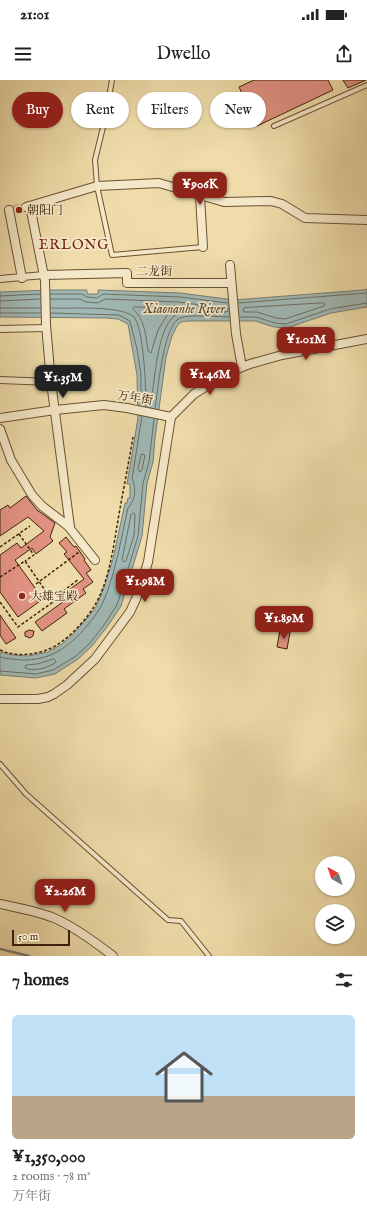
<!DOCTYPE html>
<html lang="en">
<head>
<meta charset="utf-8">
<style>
  body { margin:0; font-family:"IM FELL English","Noto Serif SC",serif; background:#f6f6f6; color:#222; height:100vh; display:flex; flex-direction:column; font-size:15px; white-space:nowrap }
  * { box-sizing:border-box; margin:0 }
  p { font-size:13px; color:#767676 }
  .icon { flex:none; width:22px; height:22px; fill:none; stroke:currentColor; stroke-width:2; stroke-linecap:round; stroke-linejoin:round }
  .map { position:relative; height:876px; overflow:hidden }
  .side { display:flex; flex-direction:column; background:#fff; flex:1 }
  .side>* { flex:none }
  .banner { position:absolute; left:12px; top:12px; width:343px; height:36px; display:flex; gap:8px }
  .needle { width:26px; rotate:320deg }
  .fabs { position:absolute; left:315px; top:776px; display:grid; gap:8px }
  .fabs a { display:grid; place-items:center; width:40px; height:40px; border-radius:50%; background:#fff; box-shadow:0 1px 3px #0004; font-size:20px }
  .scale { position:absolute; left:12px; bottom:10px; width:58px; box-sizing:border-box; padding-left:4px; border:2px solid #3e230a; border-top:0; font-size:11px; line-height:14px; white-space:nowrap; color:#3e230a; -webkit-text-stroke:3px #f5e8c8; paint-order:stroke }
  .price { position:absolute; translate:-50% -34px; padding:0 9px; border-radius:8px; background:#8f2418; color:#fff; font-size:13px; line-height:26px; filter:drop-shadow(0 1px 2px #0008) }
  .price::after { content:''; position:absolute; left:50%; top:24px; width:12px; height:9px; margin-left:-6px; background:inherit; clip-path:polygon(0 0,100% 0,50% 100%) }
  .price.current { background:#222; color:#fff }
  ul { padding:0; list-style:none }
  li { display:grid; align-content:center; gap:8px; height:212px; padding:0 12px }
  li+li { border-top:1px solid #e0e0e0 }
  li span { display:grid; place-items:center; height:124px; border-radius:6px; color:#555 }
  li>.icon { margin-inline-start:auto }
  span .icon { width:72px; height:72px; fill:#fffc; stroke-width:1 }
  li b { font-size:17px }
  h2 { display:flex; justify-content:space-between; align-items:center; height:48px; padding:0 12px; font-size:17px }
  .pill { padding:0 14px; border-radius:18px; background:#fff; box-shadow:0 1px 3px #0004; font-size:14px; line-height:36px }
  .pill.current { background:#8f2418; color:#fff }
  .status { display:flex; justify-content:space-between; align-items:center; height:28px; padding:0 20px; background:#fff; direction:ltr }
  .status svg { height:11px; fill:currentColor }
  header { display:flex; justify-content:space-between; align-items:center; height:52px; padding:0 12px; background:#fff; font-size:18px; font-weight:600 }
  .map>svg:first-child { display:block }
</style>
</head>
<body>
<div class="status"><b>21:01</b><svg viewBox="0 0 49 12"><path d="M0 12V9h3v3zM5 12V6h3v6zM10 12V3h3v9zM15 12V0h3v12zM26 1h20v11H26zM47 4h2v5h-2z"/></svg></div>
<header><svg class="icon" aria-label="menu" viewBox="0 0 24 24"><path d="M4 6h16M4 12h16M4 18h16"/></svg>Dwello<svg class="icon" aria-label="share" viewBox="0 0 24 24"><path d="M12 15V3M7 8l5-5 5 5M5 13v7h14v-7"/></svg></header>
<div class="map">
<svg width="367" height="876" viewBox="0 0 367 876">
  <rect width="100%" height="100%" fill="#efdcaa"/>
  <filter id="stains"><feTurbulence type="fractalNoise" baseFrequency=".005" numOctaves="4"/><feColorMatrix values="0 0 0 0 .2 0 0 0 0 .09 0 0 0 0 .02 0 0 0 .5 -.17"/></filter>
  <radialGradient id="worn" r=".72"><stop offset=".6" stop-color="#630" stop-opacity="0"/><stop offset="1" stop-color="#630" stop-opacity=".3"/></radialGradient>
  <polygon fill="#a0b8b5" stroke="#797c71" points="367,209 367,227 331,233 287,248 274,247 255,241 187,241 181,242 177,246 172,256 166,277 155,358 153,382 147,403 142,456 121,526 107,547 92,566 78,579 55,594 36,598 0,595 0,572 12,575 28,576 48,572 62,564 73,554 88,537 96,527 105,505 113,479 125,423 127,423 128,418 130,418 130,404 127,404 138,338 137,295 128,244 118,239 106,238 0,237 0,212 52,210 87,210 87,214 98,214 98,210 180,213 234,220 363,210"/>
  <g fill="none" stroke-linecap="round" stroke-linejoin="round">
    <g stroke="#6f6e60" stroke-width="1">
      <polyline points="50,214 82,214 87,217 97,218 103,214 180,217 228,223"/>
      <polyline points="0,216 40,214"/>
      <polyline points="50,219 80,219 86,222 97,223 106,219 179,222 229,229"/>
      <polyline points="0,221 40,219"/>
      <polyline points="238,223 367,213"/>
      <polygon points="323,223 325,224 324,226 285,239 276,238 257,232 244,232 243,230 244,228"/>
      <path d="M135,227L169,228L171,229L158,250L151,273L148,271C146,257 145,239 133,229Z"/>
      <polyline points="0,228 41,228"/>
      <path d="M51,228C71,229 117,225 133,236C144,245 146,311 146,327"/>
      <polyline points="0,233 41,233"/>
      <polyline points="51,233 119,235 130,241 137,269 141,294 141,326"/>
      <polyline points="240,237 256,237 275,243 286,244 330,229 367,223"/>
      <path d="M150,328C155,307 156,239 180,233C195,229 215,236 229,231"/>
      <path d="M155,329C158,311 163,245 180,238C189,234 219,237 230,237"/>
      <polygon points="142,374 145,375 142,390 140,392 138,389"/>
      <polygon points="134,433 135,435 134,455 126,481 124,482 122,480 131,435"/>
      <path d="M0,577C7,579 14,579 21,580C50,581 69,567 87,546C93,538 100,530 104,520C116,491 121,459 128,428C135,421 137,408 132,399L142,336"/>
      <path d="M54,579L56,581L55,583C47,588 33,592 25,588L26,585L37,584Z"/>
      <polyline points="0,591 36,594 53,590 76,576 89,564 104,545 117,525 138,456 143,403 149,382 154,339"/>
    </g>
    <polyline stroke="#797c71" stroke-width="2.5" points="0,869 29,876"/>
  </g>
  <g fill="#e29283" stroke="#3e230a">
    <polygon points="254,0 328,0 333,10 257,46 239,7"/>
    <polygon points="343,0 366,0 348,8"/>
    <polygon points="26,416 37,430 55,443 50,457 53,461 36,474 32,468 15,480 43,519 18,537 0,512 0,475 17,463 21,468 44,451 28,437 0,456 0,430 8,425 10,428"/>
    <polygon points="66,457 74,467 76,466 85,479 84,480 91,490 86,493 93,502 83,509 86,513 64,529 67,533 42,551 35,542 67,519 63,514 84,499 64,474 67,472 59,463"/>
    <polygon points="0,535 16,558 6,564 0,555"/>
    <polygon points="29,550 34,551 33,556 30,558 25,556 25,552"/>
    <polygon points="280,550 290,552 287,569 277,567"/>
  </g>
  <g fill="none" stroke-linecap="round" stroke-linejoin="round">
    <polyline stroke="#ccb78a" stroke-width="8" stroke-dasharray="8 4" stroke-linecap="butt" points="13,129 26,127"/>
    <g stroke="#6a5132" stroke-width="6">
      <g id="service">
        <polyline points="112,0 105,39 95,80 97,106 112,175 203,167"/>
        <polyline points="274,46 367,5"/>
        <polyline points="0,684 26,714 168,840 181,841 209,876"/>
      </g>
    </g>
    <g stroke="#6a5132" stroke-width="8">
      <g id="pedestrian">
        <polyline points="0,199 44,195"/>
        <polyline points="0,249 46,248"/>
        <polyline points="0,300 51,302"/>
      </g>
    </g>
    <g stroke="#6a5132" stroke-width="10">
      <g id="minor">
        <polyline points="200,116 203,167"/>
        <polyline points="30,126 45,201 46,245 51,302 70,447"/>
        <polyline points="26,127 97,106 159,103 224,122 271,121 282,124 305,138 367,140"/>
        <polyline points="9,130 22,198"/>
        <polyline points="230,185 236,254 242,287"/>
        <polyline points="44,195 127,193 127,203 231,203"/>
        <polyline points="0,338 55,330 104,325 127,328 171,337"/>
        <polyline points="0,349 11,380 32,415 42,426 68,446 95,480"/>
        <polyline points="0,619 38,619 48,617 54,614 67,605 95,579 130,532 136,519 148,482 171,337 194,314 218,299 242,287 250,284 282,275 367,259"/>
        <path d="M0,824C18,828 37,831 54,838C75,847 95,862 113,876"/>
      </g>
    </g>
    <g stroke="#3e230a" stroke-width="1.5" stroke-dasharray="3 2" stroke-linecap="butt">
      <polyline points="19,454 34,475 25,481"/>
      <polyline points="0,467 30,446"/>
      <polyline points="0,497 25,481 53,522 18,547 0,522"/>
      <polyline points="36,504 79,472"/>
      <polyline points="53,522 58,515 79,499"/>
      <path d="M0,570C15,577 32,575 47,570C65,563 85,542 95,525C108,503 113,471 117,446C122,416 128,387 133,357"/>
    </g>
    <use href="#service" stroke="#f5e8c8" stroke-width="4"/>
    <use href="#pedestrian" stroke="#f5e8c8" stroke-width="6"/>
    <use href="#minor" stroke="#f5e8c8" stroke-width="8"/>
  </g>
  <g fill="#8f2418" stroke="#f5e8c8" stroke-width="1.5">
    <circle cx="19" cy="130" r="4"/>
    <circle cx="22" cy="516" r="4"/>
  </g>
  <g text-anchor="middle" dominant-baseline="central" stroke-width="3.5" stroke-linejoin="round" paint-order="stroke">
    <g font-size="12" fill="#3e230a" stroke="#f5e8c8" text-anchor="start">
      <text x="27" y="130">朝阳门</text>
      <text x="30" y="516">大雄宝殿</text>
    </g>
    <g font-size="12" fill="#3e230a" stroke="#f5e8c8">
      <text x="154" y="191">二龙街</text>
      <text transform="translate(135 318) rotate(9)">万年街</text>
    </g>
    <g font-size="13" font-style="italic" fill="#564835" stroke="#f5e8c8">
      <text x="184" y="229">Xiaonanhe River</text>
    </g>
    <g font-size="14" letter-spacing="1" fill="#7a1f14" stroke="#f5e8c8">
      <text x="74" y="165">ERLONG</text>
    </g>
  </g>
  <rect width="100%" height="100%" filter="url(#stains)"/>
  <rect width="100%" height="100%" fill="url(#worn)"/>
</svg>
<div class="fabs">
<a><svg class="needle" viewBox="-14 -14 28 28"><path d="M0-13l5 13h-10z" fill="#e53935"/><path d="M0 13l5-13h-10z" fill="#767676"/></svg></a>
<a><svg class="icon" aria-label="layers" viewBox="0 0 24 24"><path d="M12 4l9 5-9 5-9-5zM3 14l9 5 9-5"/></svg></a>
</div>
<div class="scale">50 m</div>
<b class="price" style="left:200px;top:126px">¥906K</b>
<b class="price" style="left:306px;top:281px">¥1.01M</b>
<b class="price" style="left:210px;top:316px">¥1.46M</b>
<b class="price current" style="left:63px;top:319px">¥1.35M</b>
<b class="price" style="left:145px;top:523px">¥1.98M</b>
<b class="price" style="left:284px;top:560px">¥1.89M</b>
<b class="price" style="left:65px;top:833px">¥2.26M</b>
<div class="banner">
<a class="pill current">Buy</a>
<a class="pill">Rent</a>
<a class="pill">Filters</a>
<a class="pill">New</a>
</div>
</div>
<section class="side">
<h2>7 homes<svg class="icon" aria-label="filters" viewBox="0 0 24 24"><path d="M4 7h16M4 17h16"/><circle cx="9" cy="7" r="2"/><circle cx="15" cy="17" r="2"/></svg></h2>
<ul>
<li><span style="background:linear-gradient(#bfe0f5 65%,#b9a48a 0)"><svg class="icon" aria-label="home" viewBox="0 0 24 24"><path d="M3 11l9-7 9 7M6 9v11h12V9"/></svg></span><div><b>¥1,350,000</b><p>2 rooms · 78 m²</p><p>万年街</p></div></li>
</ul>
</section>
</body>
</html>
